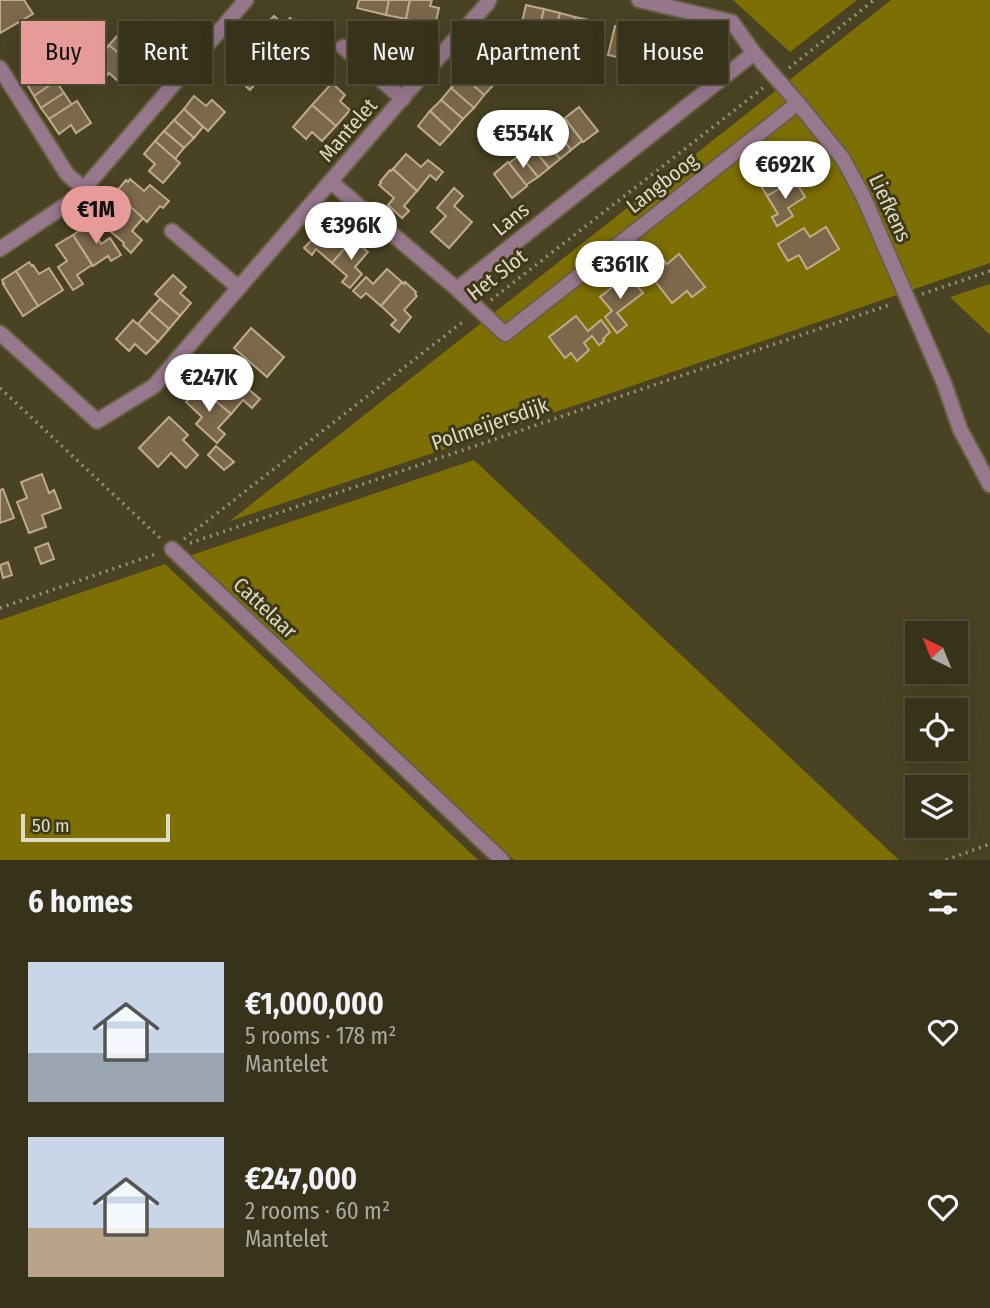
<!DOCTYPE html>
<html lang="en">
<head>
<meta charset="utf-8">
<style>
  body { margin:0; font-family:"Fira Sans Condensed",sans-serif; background:#3e3a23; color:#f1f3f6; height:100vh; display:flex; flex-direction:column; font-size:26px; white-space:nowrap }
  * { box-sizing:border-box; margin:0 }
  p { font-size:23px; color:#aaaaa2 }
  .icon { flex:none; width:38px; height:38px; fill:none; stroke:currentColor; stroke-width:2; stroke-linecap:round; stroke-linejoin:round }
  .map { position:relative; height:860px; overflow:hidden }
  .details { display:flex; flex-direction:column; background:#37321a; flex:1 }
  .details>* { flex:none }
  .top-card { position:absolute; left:21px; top:21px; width:948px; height:63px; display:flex; gap:14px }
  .needle { width:46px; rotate:317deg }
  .controls { position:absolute; left:905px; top:621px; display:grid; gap:14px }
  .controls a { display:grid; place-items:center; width:63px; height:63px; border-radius:0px; background:#37321a; box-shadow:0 7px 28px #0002,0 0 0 2px #514d39; font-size:35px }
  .scale { position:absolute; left:21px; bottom:18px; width:149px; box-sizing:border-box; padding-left:7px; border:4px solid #dddac7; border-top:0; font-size:19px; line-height:24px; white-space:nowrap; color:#dddac7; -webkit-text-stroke:5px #3f3918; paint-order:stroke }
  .price { position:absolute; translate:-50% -60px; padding:0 16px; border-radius:24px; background:#fff; color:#222; font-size:23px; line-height:46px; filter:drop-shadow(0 2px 4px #0008) }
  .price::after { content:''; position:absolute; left:50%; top:42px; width:21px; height:16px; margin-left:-10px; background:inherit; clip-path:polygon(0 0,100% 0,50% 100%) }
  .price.current { background:#e69b98; color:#111 }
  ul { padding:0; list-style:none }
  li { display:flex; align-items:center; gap:21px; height:175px; padding:0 28px }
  li span { display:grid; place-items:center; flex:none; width:196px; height:140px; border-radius:0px; color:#555 }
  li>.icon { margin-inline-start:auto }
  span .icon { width:84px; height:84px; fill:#fffc; stroke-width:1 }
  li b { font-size:30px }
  h2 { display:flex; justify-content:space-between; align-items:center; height:84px; padding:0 28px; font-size:30px }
  .pill { padding:0 24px; border-radius:0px; background:#37321a; box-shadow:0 7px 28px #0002,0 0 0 2px #514d39; font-size:24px; line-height:63px }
  .pill.current { background:#e69b98; color:#111 }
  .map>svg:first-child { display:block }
</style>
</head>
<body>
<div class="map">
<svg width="990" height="860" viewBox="0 0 990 860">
  <rect width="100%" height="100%" fill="#494323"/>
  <g fill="#7e6f05">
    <polygon points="733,0 857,0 790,52"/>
    <polygon points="891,0 990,0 990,263 588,401 230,521"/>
    <polygon points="990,284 990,335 950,297"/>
    <polygon points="474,460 899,860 514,860 189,556"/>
    <polygon points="165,564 478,860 0,860 0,620"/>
  </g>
  <g fill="#7c694b" stroke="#c0ab8b" stroke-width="2">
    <polygon points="0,0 24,0 33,14 0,33"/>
    <polygon points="359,0 389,0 386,15 357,8"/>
    <polygon points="389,0 410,0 406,19 386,15"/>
    <polygon points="410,0 432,0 430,6 439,8 435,26 406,19"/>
    <polygon points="526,5 544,9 537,39 519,35"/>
    <polygon points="544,9 560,13 553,42 537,39"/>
    <polygon points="560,13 575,17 569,46 553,42"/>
    <polygon points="274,16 284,25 290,18 303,30 283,52 260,31"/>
    <polygon points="575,17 594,21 587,50 569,46"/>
    <polygon points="129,23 142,35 137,42 147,51 133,66 109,45"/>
    <polygon points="615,26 633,30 626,59 608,55"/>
    <polygon points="260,31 283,52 270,67 246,47"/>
    <polygon points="633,31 645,34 639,61 627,58"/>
    <polygon points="645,34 657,37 651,64 639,61"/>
    <polygon points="657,37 669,39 663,67 651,64"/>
    <polygon points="670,38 688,42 686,51 697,54 693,74 663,68"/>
    <polygon points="109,45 133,66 119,82 109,73 103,80 90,68"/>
    <polygon points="246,47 270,67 250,90 237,78 243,71 233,62"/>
    <polygon points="48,56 62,77 34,96 25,81 37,73 33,66"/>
    <polygon points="474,62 497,81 484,95 462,75"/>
    <polygon points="462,75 484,95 474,108 451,88"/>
    <polygon points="56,81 64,93 41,108 34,96"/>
    <polygon points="332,83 345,95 340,101 350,110 336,126 312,105"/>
    <polygon points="451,88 474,108 463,119 441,100"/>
    <polygon points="64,93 72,105 49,119 41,108"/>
    <polygon points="194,96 206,106 212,100 225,112 208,131 184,109"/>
    <polygon points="441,100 463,119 452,132 430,111"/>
    <polygon points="77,101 91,123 76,133 71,125 59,134 49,119"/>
    <polygon points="312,105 336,126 322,141 312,132 306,139 293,127"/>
    <polygon points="579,107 598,131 583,142 565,118"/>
    <polygon points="184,109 203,127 194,138 174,120"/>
    <polygon points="430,111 452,132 440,145 418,126"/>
    <polygon points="565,119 582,141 571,150 554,128"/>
    <polygon points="174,120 194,138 184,148 164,131"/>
    <polygon points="554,128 571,150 560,159 543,137"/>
    <polygon points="164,131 184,148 175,159 155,141"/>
    <polygon points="543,137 560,159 549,168 531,146"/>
    <polygon points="155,141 180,163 163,183 149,171 155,164 144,154"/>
    <polygon points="531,146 549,168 538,177 520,155"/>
    <polygon points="406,154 421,167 428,160 443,172 436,180 430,175 417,191 393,169"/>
    <polygon points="520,155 538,177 526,185 509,163"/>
    <polygon points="508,162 527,186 512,198 494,174"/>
    <polygon points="784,162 785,165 787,164 795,177 793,178 795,180 767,196 757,179 751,183 745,174 762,164 767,173"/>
    <polygon points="393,169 417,191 404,206 409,211 402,218 388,205 394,198 379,185 381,183 380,182 390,170 391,171"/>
    <polygon points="130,179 144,191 150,185 169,201 163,208 160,206 147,222 117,195 119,192 117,191 126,180 128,182"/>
    <polygon points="795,180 805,197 788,208 793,216 777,226 772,217 778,214 767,196"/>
    <polygon points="454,188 463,196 454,206 472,222 449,248 431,232 446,216 437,208"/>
    <polygon points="116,194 143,218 132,231 142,240 131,253 123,245 124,243 110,231 116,224 101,211 104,208 102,206 111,195 113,197"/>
    <polygon points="89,224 101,244 110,238 121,255 111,261 108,256 93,266 73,235"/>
    <polygon points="338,226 341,226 352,236 351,237 353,239 332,263 316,249 312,255 304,248 317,234 324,240"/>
    <polygon points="826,227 839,249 807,269 799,255 788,261 778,244 804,228 810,237"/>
    <polygon points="73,235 92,265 77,275 83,284 73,290 58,267 67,261 56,245"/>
    <polygon points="353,239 368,252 355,267 362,274 350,288 342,282 347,276 332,263"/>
    <polygon points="679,254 705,287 692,297 687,291 672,303 642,264 651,256 655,261 661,257 667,264"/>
    <polygon points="29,262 32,266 33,265 39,274 49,268 63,290 38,306 16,271"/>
    <polygon points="387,269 402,282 381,306 366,293 361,298 353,291 366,277 373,284"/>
    <polygon points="16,271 38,306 23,316 3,284 4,284 2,280"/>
    <polygon points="173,275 186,287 180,293 191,303 180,316 155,294"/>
    <polygon points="628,275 643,293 617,313 627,325 617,333 605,317 612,311 600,297"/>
    <polygon points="402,282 404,284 405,282 416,292 415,294 417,296 404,310 411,317 399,332 391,325 396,320 381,306"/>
    <polygon points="160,299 180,316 169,329 149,311"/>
    <polygon points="149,311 169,329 158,342 138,324"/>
    <polygon points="576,316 588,331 601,320 610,332 603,339 604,341 599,345 592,336 584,343 589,350 577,361 571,353 565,358 549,337"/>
    <polygon points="133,320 158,342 146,354 135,344 129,351 116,339"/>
    <polygon points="251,328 284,357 267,377 234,348"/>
    <polygon points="213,371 227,383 233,376 260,399 252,408 243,400 231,414 199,387"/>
    <polygon points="199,387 231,414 218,428 225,434 217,443 196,424 202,417 186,402"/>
    <polygon points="169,417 188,435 183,440 198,455 186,468 171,453 158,467 139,448"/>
    <polygon points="216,446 234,462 224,470 208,455"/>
    <polygon points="42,474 49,493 54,490 61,508 42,515 46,527 29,533 17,502 27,498 21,482"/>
    <polygon points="3,489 14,518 0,523 0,490"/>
    <polygon points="48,543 54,559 41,564 35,548"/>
    <polygon points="8,562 12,575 3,578 0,565"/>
  </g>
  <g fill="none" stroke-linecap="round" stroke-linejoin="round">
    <g stroke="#676144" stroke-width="18">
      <g id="street">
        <polyline points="639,0 732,22 754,53 798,103 843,159 863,196 944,383 960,429 990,485"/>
        <polyline points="343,47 403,99"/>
        <polyline points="0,68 67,174 84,189"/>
        <polyline points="331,182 457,289 754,53"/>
        <polyline points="172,231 239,288"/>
        <polyline points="0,249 76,198 246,0"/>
        <polyline points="457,289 505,334 798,103"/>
        <polyline points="0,333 97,421 154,386 412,87 487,4 489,0"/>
        <polyline points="172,549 502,860"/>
      </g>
    </g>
    <g stroke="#969178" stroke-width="3.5" stroke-dasharray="2 5" stroke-linecap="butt">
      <polyline points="789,68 874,0"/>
      <polyline points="922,294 990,271"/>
      <polyline points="491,300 763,88"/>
      <polyline points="0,388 160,538"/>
      <polyline points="184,539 465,320"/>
      <polyline points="190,543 892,304"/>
      <polyline points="0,608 156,554"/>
      <polyline points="946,860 990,844"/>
    </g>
    <use href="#street" stroke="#98788d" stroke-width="14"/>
  </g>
  <g text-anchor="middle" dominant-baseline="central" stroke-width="6" stroke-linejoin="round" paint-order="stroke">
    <g font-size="21" fill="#dddac7" stroke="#3f3918">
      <text transform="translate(348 130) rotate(-49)">Mantelet</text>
      <text transform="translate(662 183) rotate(-38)">Langboog</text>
      <text transform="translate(890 208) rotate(65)">Liefkens</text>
      <text transform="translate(511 219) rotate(-39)">Lans</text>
      <text transform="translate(497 275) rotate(-38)">Het Slot</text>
      <text transform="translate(490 424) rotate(-19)">Polmeijersdijk</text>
      <text transform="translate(265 608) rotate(43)">Cattelaar</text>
    </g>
  </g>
</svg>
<div class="controls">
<a><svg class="needle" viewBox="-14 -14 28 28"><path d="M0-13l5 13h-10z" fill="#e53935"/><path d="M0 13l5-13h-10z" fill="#aaaaa2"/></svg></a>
<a><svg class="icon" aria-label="locate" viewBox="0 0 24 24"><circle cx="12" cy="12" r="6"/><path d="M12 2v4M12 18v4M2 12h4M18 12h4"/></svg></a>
<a><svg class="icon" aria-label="layers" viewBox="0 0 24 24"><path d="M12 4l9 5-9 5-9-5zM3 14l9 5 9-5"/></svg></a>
</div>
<div class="scale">50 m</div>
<b class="price" style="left:523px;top:170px">€554K</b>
<b class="price" style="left:785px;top:201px">€692K</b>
<b class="price current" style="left:96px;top:246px">€1M</b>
<b class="price" style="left:351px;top:262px">€396K</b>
<b class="price" style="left:620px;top:301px">€361K</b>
<b class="price" style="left:209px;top:414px">€247K</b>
<div class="top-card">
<a class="pill current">Buy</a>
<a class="pill">Rent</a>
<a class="pill">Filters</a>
<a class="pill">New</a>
<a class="pill">Apartment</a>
<a class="pill">House</a>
</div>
</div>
<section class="details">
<h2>6 homes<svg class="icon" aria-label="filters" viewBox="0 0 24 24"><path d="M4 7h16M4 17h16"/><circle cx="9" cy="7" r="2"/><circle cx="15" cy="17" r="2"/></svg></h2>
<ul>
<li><span style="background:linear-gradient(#c9d6e8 65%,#9aa5b1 0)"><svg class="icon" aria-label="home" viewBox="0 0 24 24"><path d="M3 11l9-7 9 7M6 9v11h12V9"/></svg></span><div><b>€1,000,000</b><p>5 rooms · 178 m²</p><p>Mantelet</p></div><svg class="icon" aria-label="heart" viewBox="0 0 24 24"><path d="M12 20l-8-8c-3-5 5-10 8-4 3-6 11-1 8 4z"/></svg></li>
<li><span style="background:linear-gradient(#c9d6e8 65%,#b9a48a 0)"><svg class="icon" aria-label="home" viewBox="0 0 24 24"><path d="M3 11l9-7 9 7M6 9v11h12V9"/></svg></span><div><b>€247,000</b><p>2 rooms · 60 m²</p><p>Mantelet</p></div><svg class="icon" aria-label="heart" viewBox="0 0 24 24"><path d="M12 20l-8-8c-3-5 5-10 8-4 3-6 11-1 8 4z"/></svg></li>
</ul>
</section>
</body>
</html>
